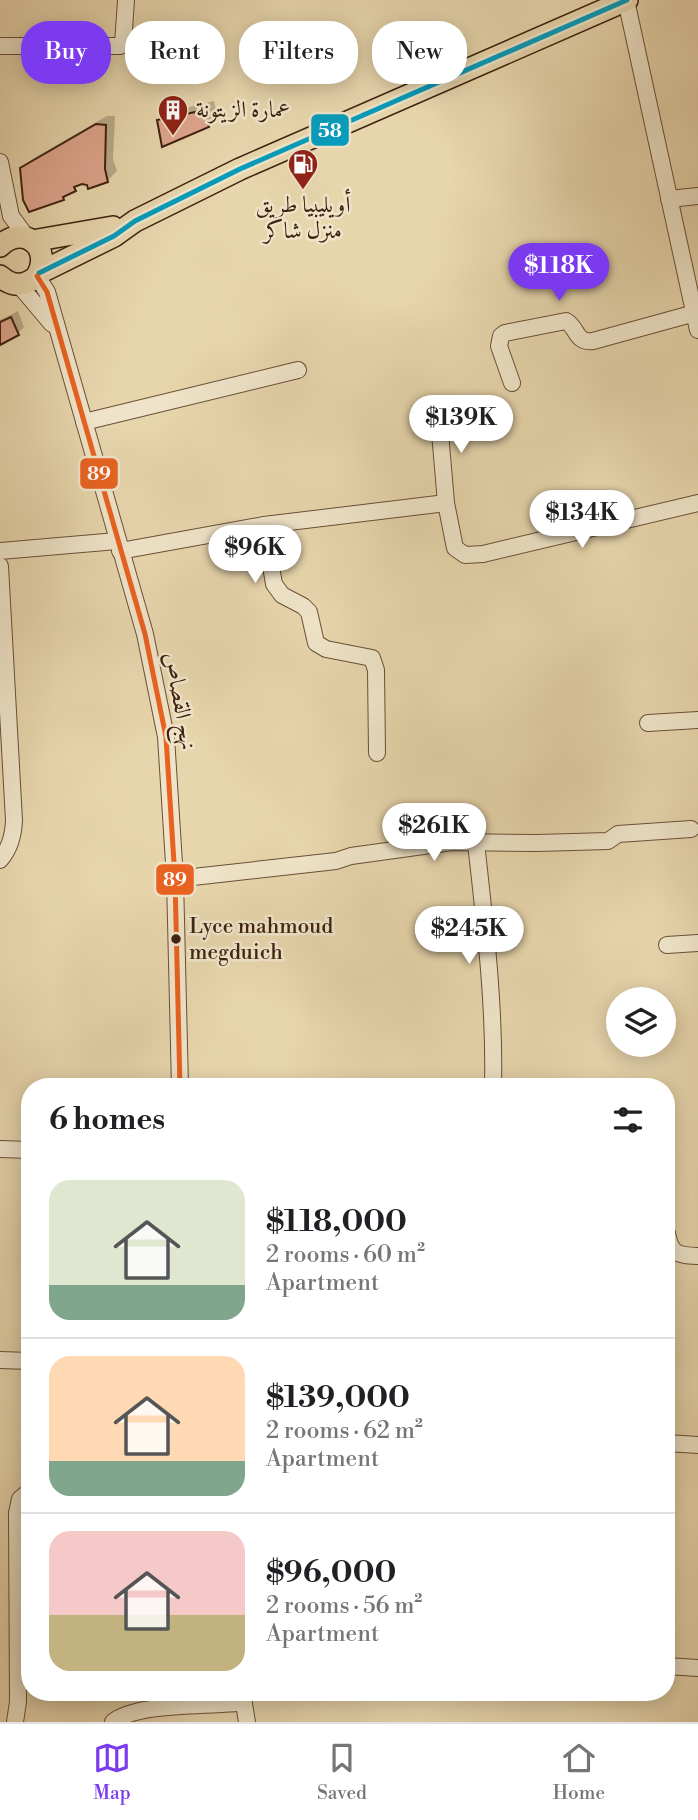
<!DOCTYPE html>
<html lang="en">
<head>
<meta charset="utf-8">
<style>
  body { margin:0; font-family:"Libre Bodoni",Amiri,serif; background:#f6f6f6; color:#202124; height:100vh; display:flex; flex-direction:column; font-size:26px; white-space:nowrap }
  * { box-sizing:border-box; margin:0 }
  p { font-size:23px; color:#757577 }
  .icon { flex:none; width:38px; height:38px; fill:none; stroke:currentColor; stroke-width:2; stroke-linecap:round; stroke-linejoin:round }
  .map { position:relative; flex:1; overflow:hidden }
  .drawer { position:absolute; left:21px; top:1078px; width:654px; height:623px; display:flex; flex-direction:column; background:#fff; border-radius:28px; box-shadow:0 4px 18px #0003 }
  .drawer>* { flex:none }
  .guide { position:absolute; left:21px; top:21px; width:656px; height:63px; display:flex; gap:14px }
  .tools { position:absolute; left:606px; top:987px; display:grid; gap:14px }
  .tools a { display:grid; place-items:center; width:70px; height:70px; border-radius:50%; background:#fff; box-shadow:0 4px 18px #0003; font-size:35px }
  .price { position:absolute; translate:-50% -60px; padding:0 16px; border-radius:24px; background:#fff; color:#222; font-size:23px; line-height:46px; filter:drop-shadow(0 2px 4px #0008) }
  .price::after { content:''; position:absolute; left:50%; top:42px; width:21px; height:16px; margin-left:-10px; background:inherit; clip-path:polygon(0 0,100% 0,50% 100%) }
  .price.selected { background:#7c3aed; color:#fff }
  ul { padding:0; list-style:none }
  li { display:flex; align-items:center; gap:21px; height:175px; padding:0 28px }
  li+li { border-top:2px solid #e0e0e0 }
  li span { display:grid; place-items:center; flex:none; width:196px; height:140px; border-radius:21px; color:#555 }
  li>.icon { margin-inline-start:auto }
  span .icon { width:84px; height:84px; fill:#fffc; stroke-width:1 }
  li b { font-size:30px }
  h2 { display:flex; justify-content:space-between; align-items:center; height:84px; padding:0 28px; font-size:30px }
  .pill { padding:0 24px; border-radius:28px; background:#fff; box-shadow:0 4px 18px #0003; font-size:24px; line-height:63px }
  .pill.selected { background:#7c3aed; color:#fff }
  .menu { display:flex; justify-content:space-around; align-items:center; height:98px; border-top:2px solid #e0e0e0; background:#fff; font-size:19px; color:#757577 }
  .menu a { display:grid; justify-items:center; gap:4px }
  .menu .selected { color:#7c3aed }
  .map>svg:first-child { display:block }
</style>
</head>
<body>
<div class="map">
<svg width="698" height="1722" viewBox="0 0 698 1722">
  <rect width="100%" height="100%" fill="#e7d5ac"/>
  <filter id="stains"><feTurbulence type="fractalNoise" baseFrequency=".00286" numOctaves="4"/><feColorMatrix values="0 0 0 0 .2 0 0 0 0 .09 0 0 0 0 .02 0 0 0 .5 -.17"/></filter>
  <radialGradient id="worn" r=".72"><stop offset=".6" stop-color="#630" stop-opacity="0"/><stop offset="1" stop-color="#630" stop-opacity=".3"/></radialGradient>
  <g fill="#0003">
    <polygon points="214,101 217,116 208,126 159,121 168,112"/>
    <polygon points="107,116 115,116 113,159 117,171 108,180 88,184 82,182 63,199 21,169 31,160"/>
    <polygon points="18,311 24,327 18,333 0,343 0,320"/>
  </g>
  <g fill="#dda58c" stroke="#3f2210" stroke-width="2">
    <polygon points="205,110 209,127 162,147 157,120"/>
    <polygon points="96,124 106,125 105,169 108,182 88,189 87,185 82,184 74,187 76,191 63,197 64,200 29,212 23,200 20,168"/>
    <polygon points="11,317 19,335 0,345 0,322"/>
  </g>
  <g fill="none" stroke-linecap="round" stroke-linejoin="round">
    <g stroke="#694f37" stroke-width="18">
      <g id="minor">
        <polyline points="626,0 698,330"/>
        <polyline points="0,46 120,46 123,44 126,0"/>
        <polyline points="0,162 11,216 28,239"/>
        <polyline points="669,199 698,196"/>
        <polyline points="37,276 47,292 145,634 166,737 175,879 180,1087"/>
        <polyline points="19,285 52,324"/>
        <path d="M512,383L499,346L501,336L505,333L566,321C578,328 575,343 593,341L695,313"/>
        <polyline points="438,409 446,503 455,548 465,555 483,554 698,503"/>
        <polyline points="84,422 298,370"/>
        <polyline points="264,525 274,584 282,595 303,606 309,612 316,643 326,649 372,658 376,670 377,753"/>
        <polyline points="0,551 117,541"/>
        <polyline points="120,551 264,525 446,503"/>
        <path d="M0,566L14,821C13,836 10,848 0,860"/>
        <polyline points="648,723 698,720"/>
        <path d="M476,843C485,924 495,1006 493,1087"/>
        <polyline points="175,879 336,861 351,856 452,842 537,843 608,841 618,834 691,829"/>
        <polyline points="667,945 698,943"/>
        <polyline points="0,1149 30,1150"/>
        <path d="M667,1233C671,1255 678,1255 698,1256"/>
        <polyline points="0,1360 30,1361"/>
        <polyline points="667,1443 698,1445"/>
        <polyline points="667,1666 698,1668"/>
        <polyline points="242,1692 247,1722"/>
        <polyline points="15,1722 18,1702 17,1513 20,1499 30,1491"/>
        <path d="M113,1722C138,1702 210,1707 244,1702"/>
      </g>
    </g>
    <g stroke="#3f2210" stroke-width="24">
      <g id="major">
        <polyline points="32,241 113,227"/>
        <path d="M0,246C24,223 53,248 37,276C25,287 12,287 0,276"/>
        <polyline points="39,273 114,236 135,221 240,169 627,0"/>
      </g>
    </g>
    <use href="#minor" stroke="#efe4c9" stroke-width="16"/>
    <use href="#major" stroke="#e7d5ac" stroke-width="21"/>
    <g stroke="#efe4c9" stroke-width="10">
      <polyline id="bus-1" points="39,273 114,236 135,221 240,169 627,0"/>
    </g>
    <g stroke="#efe4c9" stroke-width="10">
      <polyline id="bus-2" points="37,276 47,292 145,634 166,737 175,879 180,1087"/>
    </g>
    <use href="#bus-1" stroke="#069cbb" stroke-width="5"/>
    <use href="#bus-2" stroke="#e96221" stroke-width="5"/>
  </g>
  <defs>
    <g id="building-pin" transform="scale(1.575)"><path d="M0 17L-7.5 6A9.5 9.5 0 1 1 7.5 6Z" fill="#8f2418" stroke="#efe4c9"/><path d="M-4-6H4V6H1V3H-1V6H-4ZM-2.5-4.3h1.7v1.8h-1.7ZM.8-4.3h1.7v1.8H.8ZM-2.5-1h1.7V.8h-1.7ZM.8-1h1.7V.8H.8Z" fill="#fff"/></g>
    <g id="fuel-pin" transform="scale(1.575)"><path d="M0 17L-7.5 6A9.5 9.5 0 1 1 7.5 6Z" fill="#8f2418" stroke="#efe4c9"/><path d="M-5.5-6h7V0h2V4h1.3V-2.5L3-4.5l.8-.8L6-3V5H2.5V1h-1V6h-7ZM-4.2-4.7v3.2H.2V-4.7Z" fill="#fff"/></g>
  </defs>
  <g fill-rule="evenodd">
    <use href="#building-pin" x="173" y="110"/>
    <use href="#fuel-pin" x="303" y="164"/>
  </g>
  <circle fill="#3f2210" stroke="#efe4c9" stroke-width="2.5" cx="176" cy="939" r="6"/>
  <g text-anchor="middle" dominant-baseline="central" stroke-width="5" stroke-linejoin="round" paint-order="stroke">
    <g font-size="21" fill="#3f2210" stroke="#efe4c9" text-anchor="start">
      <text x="189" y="927">Lyce mahmoud<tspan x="189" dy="26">megduich</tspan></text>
    </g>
    <g font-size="23" fill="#3f2210" stroke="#efe4c9" text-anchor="start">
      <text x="196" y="110">عمارة الزيتونة</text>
      <text x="303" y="205" text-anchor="middle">أويليبيا طريق<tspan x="303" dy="26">منزل شاكر</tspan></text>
    </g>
    <g font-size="23" fill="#3f2210" stroke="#efe4c9">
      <text transform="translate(180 701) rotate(80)">نهج القصاص</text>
    </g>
  </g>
  <g stroke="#efe4c9" stroke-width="2.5">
    <rect x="310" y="113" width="40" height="34" rx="7" fill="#069cbb"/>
    <rect x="79" y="457" width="40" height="33" rx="7" fill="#e96221"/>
    <rect x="155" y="863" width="40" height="33" rx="7" fill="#e96221"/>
  </g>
  <g font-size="19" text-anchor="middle" font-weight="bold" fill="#fff">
    <text x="330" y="137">58</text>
    <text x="99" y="480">89</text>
    <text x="175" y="886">89</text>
  </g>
  <rect width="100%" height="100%" filter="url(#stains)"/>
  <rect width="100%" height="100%" fill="url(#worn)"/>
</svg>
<div class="tools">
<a><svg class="icon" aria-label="layers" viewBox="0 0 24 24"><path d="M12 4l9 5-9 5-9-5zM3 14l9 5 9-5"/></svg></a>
</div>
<b class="price selected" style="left:559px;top:303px">$118K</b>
<b class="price" style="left:461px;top:455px">$139K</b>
<b class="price" style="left:582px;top:550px">$134K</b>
<b class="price" style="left:255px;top:585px">$96K</b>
<b class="price" style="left:434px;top:863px">$261K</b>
<b class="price" style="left:469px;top:966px">$245K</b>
<div class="guide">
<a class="pill selected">Buy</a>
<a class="pill">Rent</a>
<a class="pill">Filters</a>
<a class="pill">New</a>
</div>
<section class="drawer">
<h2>6 homes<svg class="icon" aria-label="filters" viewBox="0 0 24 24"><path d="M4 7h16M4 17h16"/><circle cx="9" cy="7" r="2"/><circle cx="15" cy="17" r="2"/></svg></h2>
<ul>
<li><span style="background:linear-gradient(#dfe7d0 75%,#7fa58c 0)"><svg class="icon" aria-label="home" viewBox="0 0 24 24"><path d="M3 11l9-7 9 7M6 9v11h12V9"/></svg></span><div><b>$118,000</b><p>2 rooms · 60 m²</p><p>Apartment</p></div></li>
<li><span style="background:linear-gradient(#ffd9b3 75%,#7fa58c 0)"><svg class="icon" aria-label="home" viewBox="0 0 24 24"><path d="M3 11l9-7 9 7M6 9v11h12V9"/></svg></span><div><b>$139,000</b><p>2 rooms · 62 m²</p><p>Apartment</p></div></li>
<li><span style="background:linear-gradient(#f6c9c9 60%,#c2b280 0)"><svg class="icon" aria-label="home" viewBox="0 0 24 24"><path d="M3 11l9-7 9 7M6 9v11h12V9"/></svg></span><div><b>$96,000</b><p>2 rooms · 56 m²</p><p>Apartment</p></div></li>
</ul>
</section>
</div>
<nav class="menu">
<a class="selected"><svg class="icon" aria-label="map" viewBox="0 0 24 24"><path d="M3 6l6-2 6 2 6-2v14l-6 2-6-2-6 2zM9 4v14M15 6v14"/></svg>Map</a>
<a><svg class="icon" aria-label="saved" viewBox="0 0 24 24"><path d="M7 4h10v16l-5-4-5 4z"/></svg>Saved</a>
<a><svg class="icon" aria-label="home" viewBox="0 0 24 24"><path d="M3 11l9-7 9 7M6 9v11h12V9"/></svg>Home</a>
</nav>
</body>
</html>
